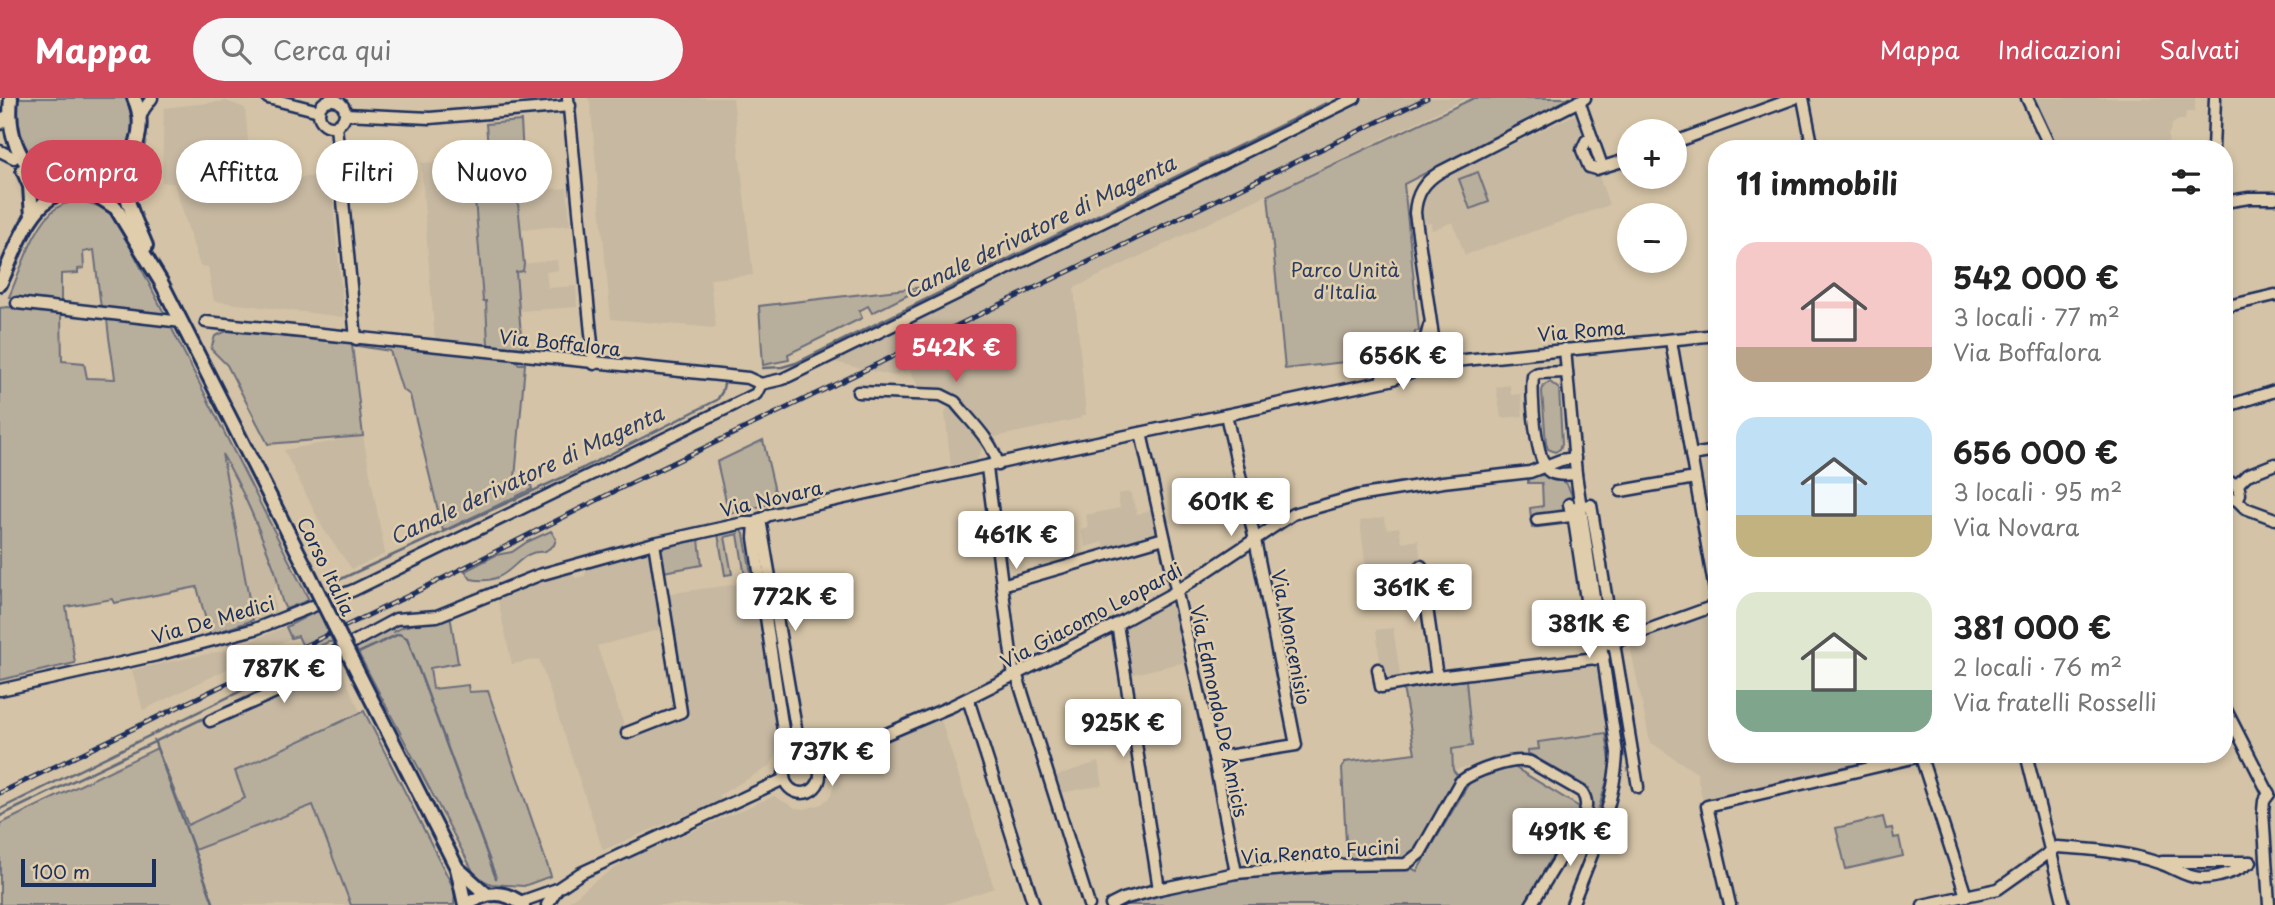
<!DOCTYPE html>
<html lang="it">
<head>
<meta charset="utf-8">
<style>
  body { margin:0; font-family:"Playpen Sans",sans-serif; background:#f6f6f6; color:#222; height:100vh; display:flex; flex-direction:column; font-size:26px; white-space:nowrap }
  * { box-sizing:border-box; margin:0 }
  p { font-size:23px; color:#767676 }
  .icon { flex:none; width:38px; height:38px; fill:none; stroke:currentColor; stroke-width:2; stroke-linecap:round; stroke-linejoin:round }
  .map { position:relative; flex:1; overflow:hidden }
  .panel { position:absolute; left:1708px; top:42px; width:525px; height:623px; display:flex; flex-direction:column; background:#fff; border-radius:28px; box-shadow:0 4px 10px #0003 }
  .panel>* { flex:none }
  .banner { position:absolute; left:21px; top:42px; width:665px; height:63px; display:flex; gap:14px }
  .fabs { position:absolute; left:1617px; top:21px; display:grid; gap:14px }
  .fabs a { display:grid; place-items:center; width:70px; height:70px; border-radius:50%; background:#fff; box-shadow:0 4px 10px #0003; font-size:35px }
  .scale { position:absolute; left:21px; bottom:18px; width:135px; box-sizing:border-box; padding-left:7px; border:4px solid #1b2f5e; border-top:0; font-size:19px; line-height:24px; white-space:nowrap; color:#1b2f5e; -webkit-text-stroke:5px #e0cdab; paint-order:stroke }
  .price { position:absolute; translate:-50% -60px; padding:0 16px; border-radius:7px; background:#fff; color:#222; font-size:23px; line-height:46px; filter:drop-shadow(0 2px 4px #0008) }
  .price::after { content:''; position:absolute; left:50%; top:42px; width:21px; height:16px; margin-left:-10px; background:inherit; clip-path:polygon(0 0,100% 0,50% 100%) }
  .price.active { background:#d1495b; color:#fff }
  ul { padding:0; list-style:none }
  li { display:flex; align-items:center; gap:21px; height:175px; padding:0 28px }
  li span { display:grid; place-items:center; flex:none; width:196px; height:140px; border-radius:21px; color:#555 }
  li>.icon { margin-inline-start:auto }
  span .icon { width:84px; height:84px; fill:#fffc; stroke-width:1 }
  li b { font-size:30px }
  h2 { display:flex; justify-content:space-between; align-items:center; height:84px; padding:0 28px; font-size:30px }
  .pill { padding:0 24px; border-radius:32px; background:#fff; box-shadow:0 4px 10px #0003; font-size:24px; line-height:63px }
  .pill.active { background:#d1495b; color:#fff }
  header { display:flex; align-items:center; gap:42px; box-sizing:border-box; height:98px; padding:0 35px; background:#d1495b; color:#fff }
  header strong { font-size:33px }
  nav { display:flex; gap:38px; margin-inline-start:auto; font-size:24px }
  .search { width:490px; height:63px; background:#f6f6f6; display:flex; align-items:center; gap:18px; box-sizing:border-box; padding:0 24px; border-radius:38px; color:#767676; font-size:26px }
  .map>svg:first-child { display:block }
</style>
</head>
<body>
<header>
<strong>Mappa</strong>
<div class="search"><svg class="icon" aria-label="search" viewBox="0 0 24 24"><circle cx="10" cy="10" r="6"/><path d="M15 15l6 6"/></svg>Cerca qui</div>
<nav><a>Mappa</a><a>Indicazioni</a><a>Salvati</a></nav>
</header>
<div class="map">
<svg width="2275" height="807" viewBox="0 0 2275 807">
  <rect width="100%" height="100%" fill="#d4c3a6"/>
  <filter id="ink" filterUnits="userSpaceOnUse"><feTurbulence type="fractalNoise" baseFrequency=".0143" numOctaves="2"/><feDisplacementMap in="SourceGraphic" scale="14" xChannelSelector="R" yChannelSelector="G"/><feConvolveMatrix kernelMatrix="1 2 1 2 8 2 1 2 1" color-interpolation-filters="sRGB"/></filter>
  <g filter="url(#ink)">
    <g fill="#c6b8a1">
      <polygon points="587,0 733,0 753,177 710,181 716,230 611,221 590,3"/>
      <polygon points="1365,0 1466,0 1074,190 1086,317 1081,317 1081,320 995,339 961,300 950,294 920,292 910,272 970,241 894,278 830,263"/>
      <polygon points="2032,0 2195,0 2195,14 2186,14 2185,22 2179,22 2172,26 2168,38 2169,51 2058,51"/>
      <polygon points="226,3 245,10 252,84 330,77 344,219 214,203 208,169 200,168 174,85 162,84 164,10"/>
      <polygon points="1576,16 1582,32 1574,51 1581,71 1599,78 1609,107 1465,157 1453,124 1432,132 1431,125 1420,126 1421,107 1431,89 1438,82"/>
      <polygon points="471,62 483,202 486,203 488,247 435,242 430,181 421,65"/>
      <polygon points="567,90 570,127 520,132 517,94"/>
      <polygon points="557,162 558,172 546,174 548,190 576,188 577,209 519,213 516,174 523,173 524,166"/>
      <polygon points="1510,287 1511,297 1521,296 1523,318 1501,320 1496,289"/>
      <polygon points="949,307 983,347 977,362 951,367 945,315"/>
      <polygon points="363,338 385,456 352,471 324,432 284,352"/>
      <polygon points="221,353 259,430 279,484 273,493 276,514 253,522"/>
      <polygon points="1131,394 1137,416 1150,413 1155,419 1158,434 1157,437 1106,452 1103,444 1086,449 1081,432 1088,430 1086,417 1120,410 1118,396"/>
      <polygon points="1384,419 1387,431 1399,429 1402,445 1418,442 1421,464 1366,470 1360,423"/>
      <polygon points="649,452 661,531 597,548 629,642 691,619 684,605 666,496 746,485 754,487 780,634 776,658 770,668 719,697 721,702 603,752 539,561 512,566 497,498 569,474 576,480 585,478 587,468"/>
      <polygon points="1166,506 1172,509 1185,564 1133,576 1124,529"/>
      <polygon points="1717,515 1717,656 1901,656 1703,701 1703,704 1697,675 1650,644 1630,547"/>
      <polygon points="286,529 291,540 143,612 132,572 231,551"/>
      <polygon points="1393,530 1401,583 1383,585 1376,532"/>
      <polygon points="1597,566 1606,635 1538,644 1539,651 1528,652 1528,655 1453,672 1452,650 1472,648 1466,582"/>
      <polygon points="340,570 360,614 235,673 245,699 187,726 157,645 209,620 212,627"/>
      <polygon points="940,619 994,790 942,807 565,807 595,783 633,759 774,698 795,710 805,711 822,706 830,699 834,686 835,674 844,661 857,652"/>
      <polygon points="1098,664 1103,687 1060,695 1055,678"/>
      <polygon points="313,707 351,807 214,807 194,752"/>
    </g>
    <g fill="#b8ae9c" stroke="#6a6e7d" stroke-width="2">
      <polygon points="19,0 127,0 133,25 131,44 122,61 107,75 90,84 70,86 50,81 21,56 13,17"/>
      <polygon points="1474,0 1571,0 1404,86 1419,233 1415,233 1414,242 1411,241 1407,252 1404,252 1404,257 1285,271 1268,97"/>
      <polygon points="521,23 525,94 517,95 524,166 523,173 516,174 522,250 488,247 486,203 483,203 472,62 489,61 486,26"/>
      <polygon points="1478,74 1489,104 1470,111 1459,81"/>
      <path d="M85,104L106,110L116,120L166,219L101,210L94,152L83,154L84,170L78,171V175L61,176V207L9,199C20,174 35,123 58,109C66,104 75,104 85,104Z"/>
      <polygon points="924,189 872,215 868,208 859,213 862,220 788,256 789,262 763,267 759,208"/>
      <path d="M8,209L61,216L62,263L84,265L87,280L115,281C113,260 108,241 107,219L170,227L309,502L286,511C278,500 279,482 274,470C259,431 243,391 222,356L253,522L210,537L197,489L114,505L112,501L66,509L75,565L0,582V210Z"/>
      <polygon points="227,233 494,259 517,262 518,266 525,266 515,380 531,387 532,391 443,433 410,297 402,291 390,253 352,247 363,338 268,346 227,267 211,251 215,238"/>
      <polygon points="1550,284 1559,291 1562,345 1560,351 1555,354 1548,351 1546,345 1542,293 1544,287"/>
      <polygon points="763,342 776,398 772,399 773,405 729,416 717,364"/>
      <path d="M1544,377C1561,379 1570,385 1573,403H1570L1572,425L1532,430L1530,410L1543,408L1542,385H1528V378Z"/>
      <polygon points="742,432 744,436 753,487 746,485 738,436 725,439 732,476 725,477 718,436"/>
      <path d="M551,433L556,441L554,447L544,454C515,450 513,490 471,481L465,473L496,457L512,454L527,444Z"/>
      <polygon points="699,442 702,467 663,474 661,449"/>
      <polygon points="319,512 333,544 328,544 306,555 298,538 291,540 286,529"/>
      <polygon points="450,517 458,565 430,570 433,591 468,587 469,594 488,593 551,778 524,788 491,786 476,779 354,547 392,529 394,534 403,529"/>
      <polygon points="1466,582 1472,648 1452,651 1453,672 1458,678 1410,760 1347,763 1342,670 1345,664 1415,655 1403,590"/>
      <polygon points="364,613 455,793 454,807 351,807 313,707 194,752 214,807 0,807 0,726 157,650 188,727 245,700 235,673"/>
      <polygon points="1606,635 1610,663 1608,679 1592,733 1587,733 1583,727 1590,712 1589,690 1528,655 1528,652 1539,651 1538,644"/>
      <polygon points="1514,669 1581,710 1524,807 1120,807 1130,802 1232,780 1343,770 1409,769 1417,773 1472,680"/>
      <polygon points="1883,719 1886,731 1892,730 1894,740 1899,739 1903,758 1846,771 1836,730"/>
    </g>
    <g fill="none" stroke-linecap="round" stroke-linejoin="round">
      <g stroke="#62697a" stroke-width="2.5">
        <polyline points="763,270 782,269 796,265 1326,5"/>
        <polyline points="330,486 583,370 717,302 722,294 725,282"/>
        <polyline points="354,557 399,536 407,540 496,780"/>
        <polyline points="154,642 214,807"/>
        <polyline points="0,711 304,562"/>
        <polyline points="0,718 327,561"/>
      </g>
      <g stroke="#1b2f5e" stroke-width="15">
        <g id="minor">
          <polyline points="268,0 319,13"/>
          <polyline points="568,0 594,266"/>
          <polyline points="1803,0 1813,51"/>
          <polyline points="2027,0 2051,51"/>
          <circle cx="332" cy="15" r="13"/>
          <polyline points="1579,3 1602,68"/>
          <polyline points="345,16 430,20 570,8"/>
          <polyline points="140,20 144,11 152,0"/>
          <polyline points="0,26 5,19"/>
          <polyline points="336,28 356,241"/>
          <polyline points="1592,40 1586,43 1582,52 1589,69 1596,71 1629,61"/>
          <polyline points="1675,44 1795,0"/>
          <polyline points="2213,51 2215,0"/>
          <polyline points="0,53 14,60"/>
          <polyline points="2224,104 2249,100 2275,100"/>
          <polyline points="17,205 182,224"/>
          <polyline points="2224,209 2275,197"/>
          <polyline points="206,224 748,280 761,286"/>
          <polyline points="1671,243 1717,504"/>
          <path d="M1565,251L1576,376L1617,655C1615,707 1591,758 1572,807"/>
          <path d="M1434,265L1436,259L1415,115C1416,96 1424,84 1440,74L1585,0"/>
          <path d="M1567,274L1538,275L1533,278C1531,295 1535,365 1550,374C1557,378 1568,377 1576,376"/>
          <path d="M1382,279C1404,268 1425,253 1429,228"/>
          <polyline points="761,286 783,281 1355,0"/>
          <path d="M858,294L941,297L955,304C970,323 993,343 998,367"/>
          <polyline points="2224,309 2275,293"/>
          <polyline points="1141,335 1214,660 1236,775"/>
          <polyline points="1691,357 1717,353"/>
          <polyline points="987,370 1014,579"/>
          <polyline points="2238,386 2247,377 2275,366"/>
          <polyline points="2224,387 2232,385 2238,386 2240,396 2237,402 2224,399"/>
          <polyline points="1621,393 1695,380"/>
          <polyline points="2237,402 2245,410 2275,421"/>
          <polyline points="1569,406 1570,410 1591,407 1638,689"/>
          <polyline points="1572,409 1595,561"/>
          <polyline points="1702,419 1717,416"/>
          <polyline points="760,421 801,659"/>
          <polyline points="1537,422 1571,418 1570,410"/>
          <polyline points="755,425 754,440 788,665"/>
          <polyline points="1421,468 1437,579"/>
          <polyline points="1002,487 1164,440"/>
          <polyline points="1117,526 1159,791"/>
          <polyline points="1609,546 1717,507"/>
          <polyline points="1378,571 1381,589 1437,579 1604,559"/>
          <polyline points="1017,578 1089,807"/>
          <polyline points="0,592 157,557 255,531 354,492 756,296 761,286"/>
          <polyline points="968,601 1034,807"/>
          <polyline points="2224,608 2269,696"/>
          <polyline points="210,623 325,572 337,553 396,521 437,518 539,477 654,445 744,425 755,425 769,417 1022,360 1390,282 1434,265 1717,237"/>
          <polyline points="627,635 681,614 654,445"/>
          <polyline points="1920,656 1966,798"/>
          <polyline points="2026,656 2064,807"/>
          <circle cx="802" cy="677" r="18"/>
          <polyline points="1214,660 1296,647 1255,442 1226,317"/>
          <polyline points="812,663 865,645 952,608 1117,526 1177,493 1293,416 1357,398 1443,384 1530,374 1561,362 1575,360"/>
          <polyline points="2162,764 2249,764"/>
          <polyline points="520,804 557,791 581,775 784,681"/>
          <polyline points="547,807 557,791"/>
          <path d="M1111,807L1123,801L1159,791L1236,775L1334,767L1406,766L1420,755L1460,684C1474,673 1513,659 1530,664L1582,694C1592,709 1581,719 1578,734L1596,744"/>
          <polyline points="1531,807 1577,732"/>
          <polyline points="1730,807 1707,708 1921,658"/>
          <path d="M1923,807L1998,791L2057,749C2090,751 2127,754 2159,765C2173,769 2185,779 2200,780C2216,781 2238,773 2251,764"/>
          <polyline points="2269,807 2263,713 2264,703 2269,696"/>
        </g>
      </g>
      <g stroke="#1b2f5e" stroke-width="18">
        <g id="major">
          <path d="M11,0C0,94 107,129 136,47C141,32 141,15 134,0"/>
          <path d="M129,66C119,97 135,120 146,148"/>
          <polyline points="23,72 30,88 32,119"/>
          <polyline points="82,93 96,97 116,110 161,184 303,464"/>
          <path d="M0,186C15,155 28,105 64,93"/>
          <polyline points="352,563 457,770 465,807"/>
          <polyline points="457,770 486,796"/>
          <path d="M467,807C485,793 505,792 523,807"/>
        </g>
      </g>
      <use href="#minor" stroke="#e0cdab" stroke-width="10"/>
      <use href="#major" stroke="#e0cdab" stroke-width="12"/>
      <g stroke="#1b2f5e" stroke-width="5">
        <polyline id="rail" points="0,695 412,496 619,391 1427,0"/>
      </g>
      <use href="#rail" stroke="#e0cdab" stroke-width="2.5" stroke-dasharray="8" stroke-linecap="butt"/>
      <g stroke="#1b2f5e" stroke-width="18" stroke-linecap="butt">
        <polyline id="major-bridge" points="303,464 352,563"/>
      </g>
      <use href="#major-bridge" stroke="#e0cdab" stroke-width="12"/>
    </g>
  </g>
  <g text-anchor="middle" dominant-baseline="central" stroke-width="5" stroke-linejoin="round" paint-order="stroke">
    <g font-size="19" fill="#2b3c64" stroke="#e0cdab">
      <text x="1345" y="171">Parco Unità<tspan x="1345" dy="22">d'Italia</tspan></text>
    </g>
    <g font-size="19" fill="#1b2f5e" stroke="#e0cdab">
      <text transform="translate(1581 232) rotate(-5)">Via Roma</text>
      <text transform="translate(560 244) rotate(6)">Via Boffalora</text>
      <text transform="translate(771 400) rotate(-13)">Via Novara</text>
      <text transform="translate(327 468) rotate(64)">Corso Italia</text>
      <text transform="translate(1091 517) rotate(-28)">Via Giacomo Leopardi</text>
      <text transform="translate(213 521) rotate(-16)">Via De Medici</text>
      <text transform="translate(1292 539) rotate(79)">Via Moncenisio</text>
      <text transform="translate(1220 613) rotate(78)">Via Edmondo De Amicis</text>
      <text transform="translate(1320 753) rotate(-4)">Via Renato Fucini</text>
    </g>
    <g font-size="21" font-style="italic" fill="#2d3d65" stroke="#e0cdab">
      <text transform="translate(1039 128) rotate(-26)">Canale derivatore di Magenta</text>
      <text transform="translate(526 376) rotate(-25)">Canale derivatore di Magenta</text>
    </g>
  </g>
</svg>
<div class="fabs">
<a>+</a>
<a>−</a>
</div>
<div class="scale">100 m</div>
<b class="price active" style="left:956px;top:286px">542K €</b>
<b class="price" style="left:1403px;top:294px">656K €</b>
<b class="price" style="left:1231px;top:440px">601K €</b>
<b class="price" style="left:1016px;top:473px">461K €</b>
<b class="price" style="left:1414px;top:526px">361K €</b>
<b class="price" style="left:795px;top:535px">772K €</b>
<b class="price" style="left:1589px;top:562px">381K €</b>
<b class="price" style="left:284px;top:607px">787K €</b>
<b class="price" style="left:1123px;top:661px">925K €</b>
<b class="price" style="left:832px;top:690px">737K €</b>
<b class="price" style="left:1570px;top:770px">491K €</b>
<div class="banner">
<a class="pill active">Compra</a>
<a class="pill">Affitta</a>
<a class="pill">Filtri</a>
<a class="pill">Nuovo</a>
</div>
<section class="panel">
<h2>11 immobili<svg class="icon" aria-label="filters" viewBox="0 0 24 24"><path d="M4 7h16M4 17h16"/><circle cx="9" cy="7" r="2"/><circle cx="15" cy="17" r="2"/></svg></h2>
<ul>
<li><span style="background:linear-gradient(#f6c9c9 75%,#b9a48a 0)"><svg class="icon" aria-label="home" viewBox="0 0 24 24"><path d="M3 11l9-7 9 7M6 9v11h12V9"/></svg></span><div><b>542 000 €</b><p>3 locali · 77 m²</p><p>Via Boffalora</p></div></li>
<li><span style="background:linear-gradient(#bfe0f5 70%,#c2b280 0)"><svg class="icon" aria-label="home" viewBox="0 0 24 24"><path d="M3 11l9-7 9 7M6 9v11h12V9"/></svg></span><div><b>656 000 €</b><p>3 locali · 95 m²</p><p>Via Novara</p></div></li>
<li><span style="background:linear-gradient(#dfe7d0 70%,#7fa58c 0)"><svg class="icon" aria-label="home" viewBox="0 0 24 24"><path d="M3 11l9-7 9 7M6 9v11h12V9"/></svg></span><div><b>381 000 €</b><p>2 locali · 76 m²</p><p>Via fratelli Rosselli</p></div></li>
</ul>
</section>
</div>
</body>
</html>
